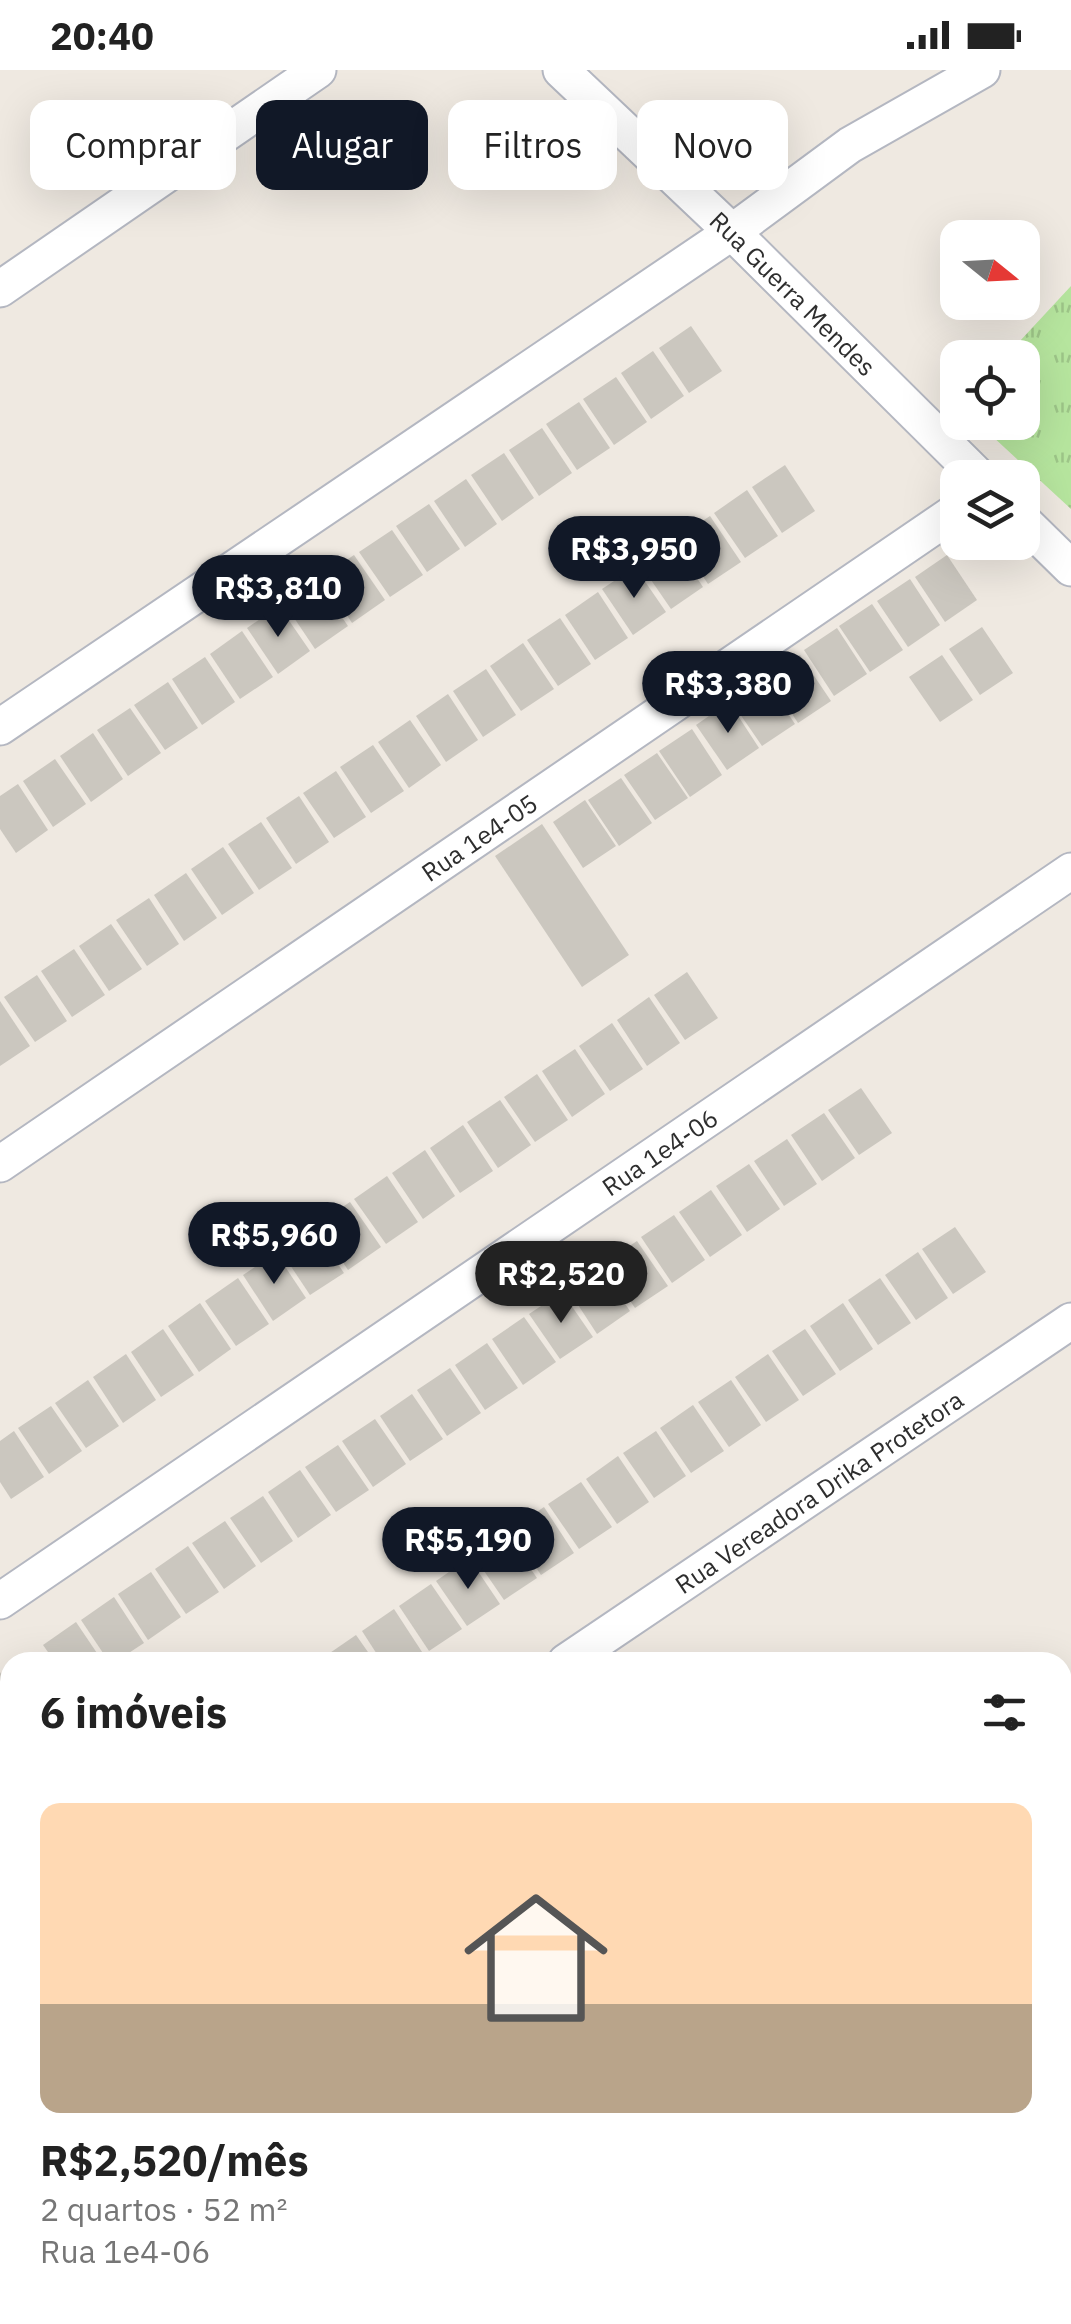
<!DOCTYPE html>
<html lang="pt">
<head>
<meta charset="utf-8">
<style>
  body { margin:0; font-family:"IBM Plex Sans",sans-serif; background:#f6f6f6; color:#222; height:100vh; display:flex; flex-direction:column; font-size:38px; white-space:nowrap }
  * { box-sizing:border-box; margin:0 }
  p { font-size:32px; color:#767676 }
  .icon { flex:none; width:55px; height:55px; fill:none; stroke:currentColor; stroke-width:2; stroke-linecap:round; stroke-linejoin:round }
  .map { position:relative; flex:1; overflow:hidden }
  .drawer { position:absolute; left:0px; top:1582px; width:1072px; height:672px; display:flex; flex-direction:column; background:#fff; border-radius:30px 30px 0 0; box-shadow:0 10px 40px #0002 }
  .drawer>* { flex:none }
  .hud { position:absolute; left:30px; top:30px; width:1012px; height:90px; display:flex; gap:20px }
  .needle { width:65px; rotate:108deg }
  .controls { position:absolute; left:940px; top:150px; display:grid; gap:20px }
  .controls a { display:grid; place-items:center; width:100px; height:100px; border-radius:20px; background:#fff; box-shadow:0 10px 40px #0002; font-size:50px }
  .price { position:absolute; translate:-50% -85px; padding:0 22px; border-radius:35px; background:#111827; color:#fff; font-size:32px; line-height:65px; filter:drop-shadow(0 2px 5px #0008) }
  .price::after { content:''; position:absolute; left:50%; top:60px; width:30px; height:22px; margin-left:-15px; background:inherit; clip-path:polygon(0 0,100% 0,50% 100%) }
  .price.current { background:#222; color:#fff }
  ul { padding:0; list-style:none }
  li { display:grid; align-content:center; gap:20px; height:530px; padding:0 40px }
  li span { display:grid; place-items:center; height:310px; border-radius:20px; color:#555 }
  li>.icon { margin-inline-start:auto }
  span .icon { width:180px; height:180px; fill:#fffc; stroke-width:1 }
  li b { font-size:42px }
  h2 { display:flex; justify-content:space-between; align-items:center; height:120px; padding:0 40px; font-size:42px }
  .pill { padding:0 35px; border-radius:20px; background:#fff; box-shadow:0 10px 40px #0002; font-size:35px; line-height:90px }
  .pill.current { background:#111827; color:#fff }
  .status { display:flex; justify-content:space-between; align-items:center; height:70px; padding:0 50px; background:#fff; direction:ltr }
  .status svg { height:28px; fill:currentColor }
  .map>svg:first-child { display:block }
</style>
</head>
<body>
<div class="status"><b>20:40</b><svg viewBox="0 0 49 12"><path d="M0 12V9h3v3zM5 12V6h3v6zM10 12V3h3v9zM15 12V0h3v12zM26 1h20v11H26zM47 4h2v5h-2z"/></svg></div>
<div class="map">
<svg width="1071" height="2254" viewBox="0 0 1071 2254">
  <defs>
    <pattern id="grass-tufts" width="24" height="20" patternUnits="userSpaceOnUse" patternTransform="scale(2.5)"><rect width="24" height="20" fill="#b6e59e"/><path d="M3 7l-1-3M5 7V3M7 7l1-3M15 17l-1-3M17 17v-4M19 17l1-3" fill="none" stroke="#9dc588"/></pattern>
  </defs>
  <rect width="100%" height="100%" fill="#efe9e1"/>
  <polygon fill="url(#grass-tufts)" points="1071,216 1071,439 978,353 1022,352 1022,288 1005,287"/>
  <g fill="#cbc7bf">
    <polygon points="691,256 722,301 689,323 659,278"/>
    <polygon points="653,281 684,326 651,349 621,303"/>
    <polygon points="616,307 647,352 614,375 583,329"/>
    <polygon points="579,332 610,378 577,400 546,354"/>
    <polygon points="542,358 572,403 539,426 509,380"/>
    <polygon points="504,383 534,428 502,451 471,405"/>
    <polygon points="785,395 815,441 782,463 752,417"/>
    <polygon points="466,409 497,454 465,477 434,431"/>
    <polygon points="747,420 778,466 745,488 714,443"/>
    <polygon points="429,434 460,479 427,502 396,456"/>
    <polygon points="710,446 741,492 708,514 677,468"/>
    <polygon points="392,460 423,505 390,527 359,482"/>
    <polygon points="672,471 703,517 671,539 640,494"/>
    <polygon points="354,485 385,530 352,553 322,507"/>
    <polygon points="947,485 977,530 945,552 915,507"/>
    <polygon points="635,497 666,542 633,565 602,519"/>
    <polygon points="910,509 940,555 908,577 877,531"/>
    <polygon points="317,511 348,556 315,579 284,533"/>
    <polygon points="598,522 628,568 595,590 565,545"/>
    <polygon points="872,534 903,580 870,602 839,556"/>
    <polygon points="279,536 310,581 278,604 247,558"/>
    <polygon points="560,548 591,594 558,616 527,570"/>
    <polygon points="982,557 1013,603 980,625 949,579"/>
    <polygon points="837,558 867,604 834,626 804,580"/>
    <polygon points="242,561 273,607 240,629 210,584"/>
    <polygon points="523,573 554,619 521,641 490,596"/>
    <polygon points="800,585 831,631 798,653 768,607"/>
    <polygon points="942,585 973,630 940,652 909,607"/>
    <polygon points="205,587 235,632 202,655 172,609"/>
    <polygon points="486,599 516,645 483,667 453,621"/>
    <polygon points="764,608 795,654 762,676 731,631"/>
    <polygon points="168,612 198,658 165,680 134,635"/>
    <polygon points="448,624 478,670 446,692 416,646"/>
    <polygon points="729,632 759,678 727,700 696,655"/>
    <polygon points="130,638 161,683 128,706 97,660"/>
    <polygon points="410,650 441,695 409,718 378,672"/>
    <polygon points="692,659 722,705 690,727 659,681"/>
    <polygon points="93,663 123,709 91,732 60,686"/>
    <polygon points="373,675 404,721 371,743 340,697"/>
    <polygon points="657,683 688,728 655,750 624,705"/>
    <polygon points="55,689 86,734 53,757 23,711"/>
    <polygon points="336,701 366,747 334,768 303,723"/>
    <polygon points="621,708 652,753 619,776 588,730"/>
    <polygon points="18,714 48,760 16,783 0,759 0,726"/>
    <polygon points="299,726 329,772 296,794 266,748"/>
    <polygon points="585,730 616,776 583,798 553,752"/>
    <polygon points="261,752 292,798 259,820 228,774"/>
    <polygon points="542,754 629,885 582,917 495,786"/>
    <polygon points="223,777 254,823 222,845 191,799"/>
    <polygon points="186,803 217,848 184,871 154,825"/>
    <polygon points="149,828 179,874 147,896 116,850"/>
    <polygon points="111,854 142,899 109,921 79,876"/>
    <polygon points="74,879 105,925 72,947 41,901"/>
    <polygon points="687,902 718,948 685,970 654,925"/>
    <polygon points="37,905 67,951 35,972 4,927"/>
    <polygon points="649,927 680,973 647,996 617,950"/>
    <polygon points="0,931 30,976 0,996"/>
    <polygon points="612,953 643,999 610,1021 579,976"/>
    <polygon points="575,979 605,1024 572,1047 542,1001"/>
    <polygon points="537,1004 568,1050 535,1072 504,1027"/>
    <polygon points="861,1018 892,1063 859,1085 828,1040"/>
    <polygon points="500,1030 531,1075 498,1098 467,1052"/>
    <polygon points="824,1043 855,1088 822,1111 791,1065"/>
    <polygon points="463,1055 493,1101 460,1123 430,1078"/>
    <polygon points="787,1069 817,1114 784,1136 754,1091"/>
    <polygon points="425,1080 455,1126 423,1149 392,1103"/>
    <polygon points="749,1094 780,1139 747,1162 716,1116"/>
    <polygon points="387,1106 418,1152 386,1174 354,1129"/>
    <polygon points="711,1120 742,1165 710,1187 679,1142"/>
    <polygon points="350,1132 381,1177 348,1200 317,1154"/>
    <polygon points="674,1145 705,1190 672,1213 641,1167"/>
    <polygon points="313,1157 344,1203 310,1225 280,1180"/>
    <polygon points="955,1157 986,1202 953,1224 922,1179"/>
    <polygon points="637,1171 668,1216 635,1238 604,1193"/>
    <polygon points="918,1182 948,1228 916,1250 885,1205"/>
    <polygon points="276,1183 306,1228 273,1251 243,1205"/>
    <polygon points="599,1196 630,1241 597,1264 567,1218"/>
    <polygon points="238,1208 269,1254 236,1276 205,1231"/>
    <polygon points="880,1208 911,1253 878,1275 848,1230"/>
    <polygon points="562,1222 593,1267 560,1289 529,1244"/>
    <polygon points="200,1233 231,1279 199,1302 168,1256"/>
    <polygon points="843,1233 873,1279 840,1301 810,1256"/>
    <polygon points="524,1247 556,1292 523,1315 492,1269"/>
    <polygon points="163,1259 194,1305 161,1327 131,1282"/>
    <polygon points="805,1259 836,1304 803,1326 772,1281"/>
    <polygon points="487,1273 518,1318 485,1340 455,1295"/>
    <polygon points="126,1284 156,1330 123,1353 93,1307"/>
    <polygon points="768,1284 799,1330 766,1352 735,1307"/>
    <polygon points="450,1298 481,1343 447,1366 417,1320"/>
    <polygon points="88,1310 119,1356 86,1378 55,1333"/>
    <polygon points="731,1310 761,1355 729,1377 698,1332"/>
    <polygon points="412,1324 443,1369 410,1391 380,1346"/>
    <polygon points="693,1335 724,1381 691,1403 660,1358"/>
    <polygon points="51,1336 82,1381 49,1404 18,1358"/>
    <polygon points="375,1349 406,1394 373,1417 342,1371"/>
    <polygon points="14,1361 44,1407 11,1429 0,1412 0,1371"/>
    <polygon points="656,1361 686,1406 654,1428 623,1383"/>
    <polygon points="338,1375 369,1420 336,1442 305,1397"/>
    <polygon points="618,1386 649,1432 617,1454 586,1409"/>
    <polygon points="300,1400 331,1445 298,1468 268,1422"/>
    <polygon points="581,1412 612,1457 579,1479 548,1434"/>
    <polygon points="263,1426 293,1471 261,1493 230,1448"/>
    <polygon points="544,1437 574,1483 541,1505 511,1460"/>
    <polygon points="225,1451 256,1496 224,1519 192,1473"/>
    <polygon points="506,1463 537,1508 504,1530 473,1485"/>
    <polygon points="188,1476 219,1522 186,1544 155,1499"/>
    <polygon points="469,1488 500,1534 467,1556 436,1511"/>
    <polygon points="151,1502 181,1547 148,1570 118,1524"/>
    <polygon points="431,1514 462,1559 429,1581 399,1536"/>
    <polygon points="114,1527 144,1573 115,1592 109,1592 81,1550"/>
    <polygon points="394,1539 424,1585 413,1592 382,1592 362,1561"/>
    <polygon points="76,1552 103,1592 55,1592 43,1575"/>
    <polygon points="356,1565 375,1592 328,1592 324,1587"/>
    <polygon points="0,1602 10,1617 10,1664 0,1671"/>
  </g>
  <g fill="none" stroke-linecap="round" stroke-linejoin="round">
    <g stroke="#b4b7c1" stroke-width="39">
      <g id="minor">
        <path id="s1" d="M561,0L732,162L980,408"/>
        <polyline points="0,219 318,0"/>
        <polyline points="1022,450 1071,498"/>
        <polyline points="0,657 732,162 850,75 982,0"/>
        <path id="s2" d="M0,1094L958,440"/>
        <path id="s3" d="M0,1531L1071,801"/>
        <path id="s4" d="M566,1592L1071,1251"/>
        <polyline points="0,1975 10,1968"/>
      </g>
    </g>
    <use href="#minor" stroke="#fff" stroke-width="35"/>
  </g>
  <g text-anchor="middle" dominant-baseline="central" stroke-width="8" stroke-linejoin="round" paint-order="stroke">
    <g font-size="25" fill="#2e2e2e" stroke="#fff">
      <text stroke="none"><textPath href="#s1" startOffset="322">Rua Guerra Mendes</textPath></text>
      <text stroke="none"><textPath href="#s2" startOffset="580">Rua 1e4-05</textPath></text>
      <text stroke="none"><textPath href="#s3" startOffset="798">Rua 1e4-06</textPath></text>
      <text stroke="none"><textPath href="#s4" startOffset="305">Rua Vereadora Drika Protetora</textPath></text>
    </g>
  </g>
</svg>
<div class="controls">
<a><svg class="needle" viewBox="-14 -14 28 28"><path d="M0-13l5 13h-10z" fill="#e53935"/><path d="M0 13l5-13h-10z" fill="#767676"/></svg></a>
<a><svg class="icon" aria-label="locate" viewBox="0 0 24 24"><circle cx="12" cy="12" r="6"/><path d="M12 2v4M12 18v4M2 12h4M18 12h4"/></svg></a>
<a><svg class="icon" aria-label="layers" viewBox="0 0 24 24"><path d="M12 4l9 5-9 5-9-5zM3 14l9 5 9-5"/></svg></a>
</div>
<b class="price" style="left:634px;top:531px">R$3,950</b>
<b class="price" style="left:278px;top:570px">R$3,810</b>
<b class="price" style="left:728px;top:666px">R$3,380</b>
<b class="price" style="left:274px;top:1217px">R$5,960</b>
<b class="price current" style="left:561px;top:1256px">R$2,520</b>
<b class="price" style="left:468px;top:1522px">R$5,190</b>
<div class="hud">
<a class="pill">Comprar</a>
<a class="pill current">Alugar</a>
<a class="pill">Filtros</a>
<a class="pill">Novo</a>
</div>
<section class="drawer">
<h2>6 imóveis<svg class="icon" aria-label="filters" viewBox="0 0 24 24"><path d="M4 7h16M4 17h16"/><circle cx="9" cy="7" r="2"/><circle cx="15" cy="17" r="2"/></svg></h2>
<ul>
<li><span style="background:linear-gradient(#ffd9b3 65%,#b9a48a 0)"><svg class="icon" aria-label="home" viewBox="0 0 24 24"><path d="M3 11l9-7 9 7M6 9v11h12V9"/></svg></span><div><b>R$2,520/mês</b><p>2 quartos · 52 m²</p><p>Rua 1e4-06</p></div></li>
</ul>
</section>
</div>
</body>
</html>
